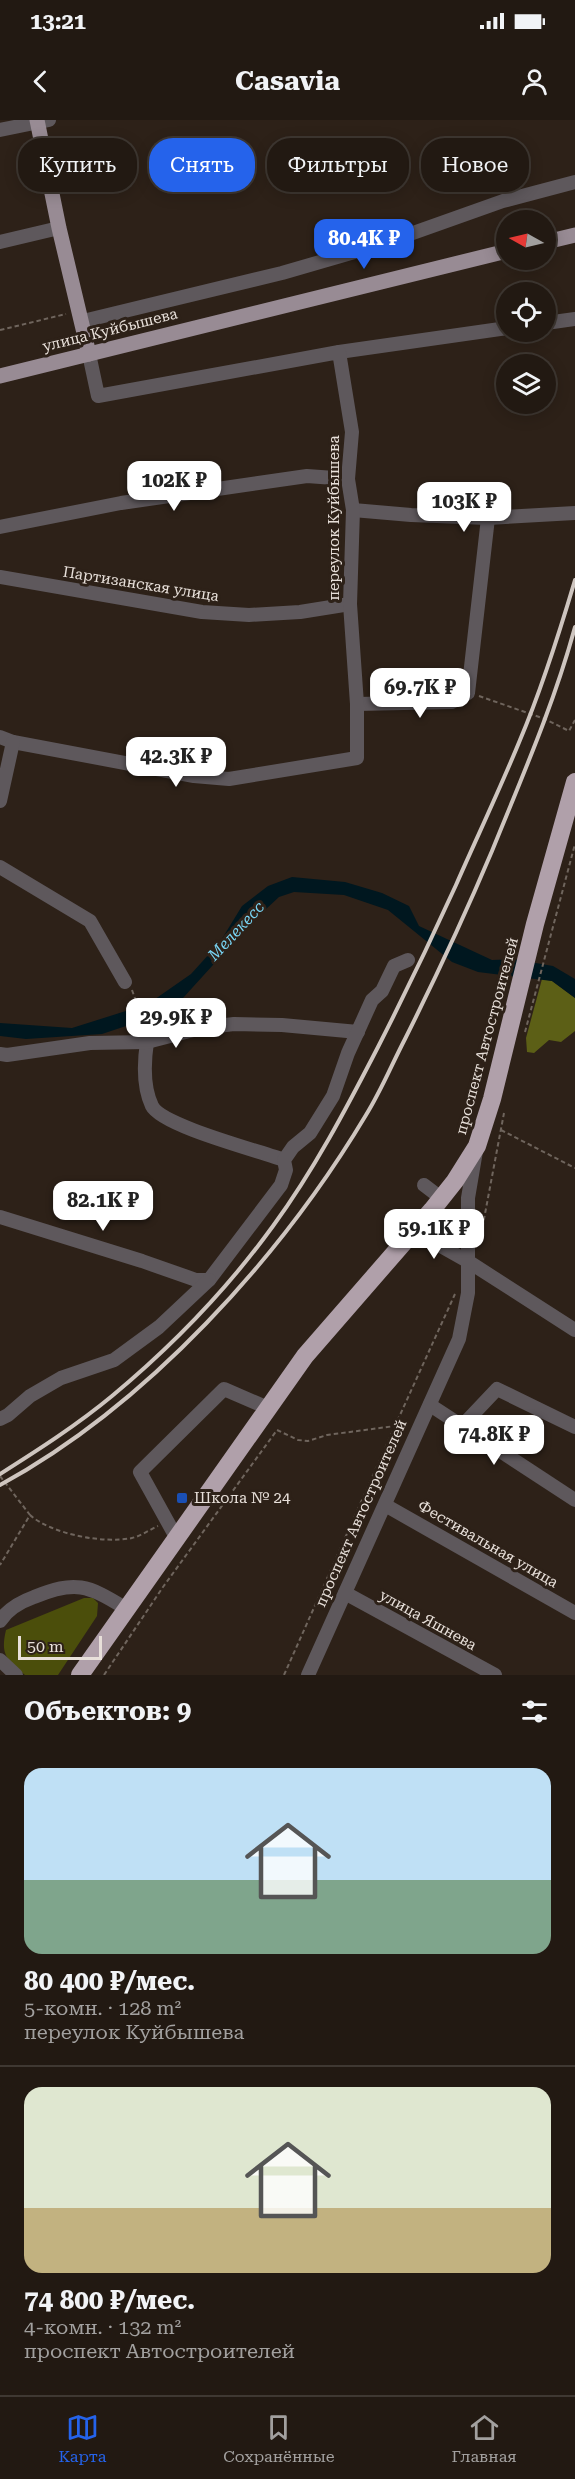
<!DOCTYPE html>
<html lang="ru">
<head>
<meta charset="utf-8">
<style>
  body { margin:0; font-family:"Roboto Serif",serif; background:#2a221b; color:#f1f3f6; height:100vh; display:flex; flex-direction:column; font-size:22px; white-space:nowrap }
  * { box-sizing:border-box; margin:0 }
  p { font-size:20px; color:#a2a09f }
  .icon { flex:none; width:33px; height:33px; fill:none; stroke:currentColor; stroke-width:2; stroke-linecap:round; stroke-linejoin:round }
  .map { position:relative; height:1555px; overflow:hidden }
  .details { display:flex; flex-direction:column; background:#221912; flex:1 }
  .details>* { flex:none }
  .guide { position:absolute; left:18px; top:18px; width:540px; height:54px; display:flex; gap:12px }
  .needle { width:39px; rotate:278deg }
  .controls { position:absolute; left:496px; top:90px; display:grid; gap:12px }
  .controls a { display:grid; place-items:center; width:60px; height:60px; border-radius:50%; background:#221912; box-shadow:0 3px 15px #0003,0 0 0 2px #3f3832; font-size:30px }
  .scale { position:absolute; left:18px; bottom:15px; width:84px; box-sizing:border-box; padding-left:6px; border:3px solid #e8e0da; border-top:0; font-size:16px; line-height:21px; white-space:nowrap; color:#e8e0da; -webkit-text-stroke:4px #2d2118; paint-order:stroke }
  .price { position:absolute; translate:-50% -51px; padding:0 14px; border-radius:12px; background:#fff; color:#222; font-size:20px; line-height:39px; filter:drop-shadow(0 2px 3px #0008) }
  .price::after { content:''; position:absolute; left:50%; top:36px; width:18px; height:14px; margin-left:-9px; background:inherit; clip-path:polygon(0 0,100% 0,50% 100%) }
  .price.active { background:#2563eb; color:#fff }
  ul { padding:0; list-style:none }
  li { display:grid; align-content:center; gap:12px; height:318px; padding:0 24px }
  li+li { border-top:2px solid #3f3832 }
  li span { display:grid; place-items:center; height:186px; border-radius:18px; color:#555 }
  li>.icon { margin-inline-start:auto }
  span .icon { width:108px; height:108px; fill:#fffc; stroke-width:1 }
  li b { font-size:26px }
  h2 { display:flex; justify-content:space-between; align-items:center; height:72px; padding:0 24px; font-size:26px }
  .tag { padding:0 21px; border-radius:24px; background:#221912; box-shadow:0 3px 15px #0003,0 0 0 2px #3f3832; font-size:21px; line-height:54px }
  .tag.active { background:#2563eb; color:#fff }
  .status { display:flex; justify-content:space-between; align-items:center; height:42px; padding:0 30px; background:#221912; direction:ltr }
  .status svg { height:16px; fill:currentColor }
  header { display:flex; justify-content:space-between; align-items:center; height:78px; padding:0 24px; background:#221912; font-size:27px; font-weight:700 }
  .tabs { display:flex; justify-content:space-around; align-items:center; height:84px; border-top:2px solid #3f3832; background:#221912; font-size:16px; color:#a2a09f }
  .tabs a { display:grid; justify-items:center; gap:3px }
  .tabs .active { color:#2563eb }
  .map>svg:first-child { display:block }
</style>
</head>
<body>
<div class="status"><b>13:21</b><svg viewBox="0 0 49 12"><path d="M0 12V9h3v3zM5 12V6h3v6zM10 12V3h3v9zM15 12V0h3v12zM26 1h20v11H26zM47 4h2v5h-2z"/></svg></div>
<header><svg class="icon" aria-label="back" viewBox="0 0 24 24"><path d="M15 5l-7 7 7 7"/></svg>Casavia<svg class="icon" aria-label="person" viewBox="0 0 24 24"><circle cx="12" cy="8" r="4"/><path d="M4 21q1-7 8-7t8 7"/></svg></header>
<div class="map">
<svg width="575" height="1555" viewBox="0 0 575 1555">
  <rect width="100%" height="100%" fill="#2d2118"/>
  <path fill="#4b4e0b" d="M84,1478H93L98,1483L97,1496L58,1555H25C7,1540 0,1535 6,1510Z"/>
  <polygon fill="#5c5f16" points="542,859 552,861 575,878 575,911 561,922 549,920 534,933 527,932 526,918"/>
  <polygon fill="#00171f" points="292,757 345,762 382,773 409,786 419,806 492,840 513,839 553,846 575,859 575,878 552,861 478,852 452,842 388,790 344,775 294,772 279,777 252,802 183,878 147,899 102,914 26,919 0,916 0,903 72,908 148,884 191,854 220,822 242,786 268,766"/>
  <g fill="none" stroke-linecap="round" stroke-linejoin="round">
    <g stroke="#6f655d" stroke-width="2" stroke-dasharray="4.5 3" stroke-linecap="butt">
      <polyline points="0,210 66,194"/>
      <polyline points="479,576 545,599 569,611 575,600"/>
      <polyline points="132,870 146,910"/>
      <polyline points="525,912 575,724"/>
      <polyline points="501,1010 575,1048"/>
      <polyline points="481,1115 504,993"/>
      <polyline points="0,1356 30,1395 0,1445"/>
      <path d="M30,1395C51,1414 104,1424 132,1418C141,1416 149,1410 158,1406"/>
      <polyline points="104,1555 163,1467 277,1310 298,1320 308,1321 327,1315 395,1306 455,1174"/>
      <polyline points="284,1555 395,1306"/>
    </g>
    <g stroke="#5e585c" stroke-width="14">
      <polyline points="0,10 49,0"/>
      <polyline points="0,122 59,108"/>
      <polyline points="83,201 282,153 382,124 503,81 575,62"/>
      <polyline points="546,203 575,199"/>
      <polyline points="339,232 507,208"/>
      <polyline points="353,390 411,395 488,398 575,393"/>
      <polyline points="0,407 121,383 307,356 348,359"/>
      <polyline points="0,457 202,492 249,495 300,492 350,484"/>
      <polyline points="357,584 452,582 468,573 488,398"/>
      <polyline points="0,617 13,622 194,656 229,659 357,638 357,584 350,484 353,390 348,359 352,312 339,232 98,276 89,234"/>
      <polyline points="0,681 13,622"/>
      <polyline points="0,747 90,801 125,862"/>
      <path d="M147,922C144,942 143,967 152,986C162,1006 260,1031 284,1040"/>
      <polyline points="0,934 7,935 90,923 147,922 201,908 234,904 282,905 358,912"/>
      <polyline points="424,1065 441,1078"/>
      <polyline points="0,1097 142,1141 196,1160 209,1160 281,1065 286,1050 284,1040 293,1027 310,1013 333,976 348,933 372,880 382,871 394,846 408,840"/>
      <polyline points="398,1098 414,1111 469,1142 575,1210"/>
      <polyline points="430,1285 575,1380"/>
      <polyline points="0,1299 8,1295 30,1276 61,1258 114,1240 159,1207 209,1160"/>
      <polyline points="462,1306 497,1269 575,1307"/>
      <polyline points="385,1385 575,1493"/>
      <polyline points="176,1417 140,1352 224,1269 268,1288"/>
      <polyline points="345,1473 495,1555"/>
      <path d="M0,1501C8,1489 20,1482 34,1477C75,1460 88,1465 125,1488"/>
      <polyline points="0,1540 16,1555"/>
      <polyline points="308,1555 459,1219 468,1173 468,1078 476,1031"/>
    </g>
    <g stroke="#988b94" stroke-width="15">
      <polyline points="37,0 59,108 89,234"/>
      <polyline points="546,122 575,115"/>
      <polyline points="0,256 507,131"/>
    </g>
    <polyline stroke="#b0a0aa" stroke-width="18" points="80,1555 305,1236 432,1090 455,1061 477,1026 492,979 535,804 575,662"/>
    <g stroke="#cec5bf" stroke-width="4">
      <path d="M0,1354C38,1330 77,1305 112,1276C171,1227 228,1168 273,1106C314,1050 346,989 378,927C405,874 431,820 456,765C477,717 500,669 520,620C542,568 559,514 575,460"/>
      <path d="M0,1365C147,1285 281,1137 366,995C381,971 392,944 405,919C436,857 465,795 492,731C522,657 554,584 575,507"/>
    </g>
  </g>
  <rect fill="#1a4fb4" stroke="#2d2118" stroke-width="2" x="176" y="1372" width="12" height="12" rx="3"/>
  <g text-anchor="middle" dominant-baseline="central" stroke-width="6" stroke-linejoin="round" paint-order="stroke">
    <g font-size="15" fill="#e8e0da" stroke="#2d2118">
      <text transform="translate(110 210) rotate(-14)">улица Куйбышева</text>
      <text transform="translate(334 398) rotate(-90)">переулок Куйбышева</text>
      <text transform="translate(141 464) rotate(9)">Партизанская улица</text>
      <text transform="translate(487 916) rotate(-75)">проспект Автостроителей</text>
      <text transform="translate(361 1393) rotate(-66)">проспект Автостроителей</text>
      <text transform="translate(488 1424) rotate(30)">Фестивальная улица</text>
      <text transform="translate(428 1500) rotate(29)">улица Яшнева</text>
    </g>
    <g font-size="15" fill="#e8e0da" stroke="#2d2118" text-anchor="start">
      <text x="194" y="1378">Школа № 24</text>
    </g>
    <g font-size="16" font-style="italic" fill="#79d5f5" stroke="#2d2118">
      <text transform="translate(236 811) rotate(-47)">Мелекесс</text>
    </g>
  </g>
</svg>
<div class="controls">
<a><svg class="needle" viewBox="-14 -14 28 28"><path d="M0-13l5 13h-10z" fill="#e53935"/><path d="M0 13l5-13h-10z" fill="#a2a09f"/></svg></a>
<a><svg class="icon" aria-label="locate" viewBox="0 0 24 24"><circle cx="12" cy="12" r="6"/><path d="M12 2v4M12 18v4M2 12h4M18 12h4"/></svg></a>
<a><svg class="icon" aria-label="layers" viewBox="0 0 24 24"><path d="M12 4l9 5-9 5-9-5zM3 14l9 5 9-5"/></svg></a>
</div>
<div class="scale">50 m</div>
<b class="price active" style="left:364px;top:150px">80.4K ₽</b>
<b class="price" style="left:174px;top:392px">102K ₽</b>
<b class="price" style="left:464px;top:413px">103K ₽</b>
<b class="price" style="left:420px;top:599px">69.7K ₽</b>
<b class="price" style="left:176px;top:668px">42.3K ₽</b>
<b class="price" style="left:176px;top:929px">29.9K ₽</b>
<b class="price" style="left:103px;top:1112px">82.1K ₽</b>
<b class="price" style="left:434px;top:1140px">59.1K ₽</b>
<b class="price" style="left:494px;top:1346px">74.8K ₽</b>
<div class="guide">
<a class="tag">Купить</a>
<a class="tag active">Снять</a>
<a class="tag">Фильтры</a>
<a class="tag">Новое</a>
</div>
</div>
<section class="details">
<h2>Объектов: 9<svg class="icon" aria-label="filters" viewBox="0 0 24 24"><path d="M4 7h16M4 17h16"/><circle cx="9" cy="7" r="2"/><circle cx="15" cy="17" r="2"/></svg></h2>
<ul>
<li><span style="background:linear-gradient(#bfe0f5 60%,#7fa58c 0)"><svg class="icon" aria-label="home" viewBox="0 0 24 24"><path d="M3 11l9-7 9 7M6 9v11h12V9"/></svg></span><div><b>80 400 ₽/мес.</b><p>5-комн. · 128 m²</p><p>переулок Куйбышева</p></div></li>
<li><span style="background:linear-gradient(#dfe7d0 65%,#c2b280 0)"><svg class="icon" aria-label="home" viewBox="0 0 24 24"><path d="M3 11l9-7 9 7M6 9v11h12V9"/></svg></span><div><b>74 800 ₽/мес.</b><p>4-комн. · 132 m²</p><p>проспект Автостроителей</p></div></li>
</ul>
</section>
<nav class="tabs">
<a class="active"><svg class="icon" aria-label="map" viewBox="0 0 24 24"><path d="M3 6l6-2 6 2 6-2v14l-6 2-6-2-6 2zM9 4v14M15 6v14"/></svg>Карта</a>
<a><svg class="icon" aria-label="saved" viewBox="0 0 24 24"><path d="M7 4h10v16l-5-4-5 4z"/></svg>Сохранённые</a>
<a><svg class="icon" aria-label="home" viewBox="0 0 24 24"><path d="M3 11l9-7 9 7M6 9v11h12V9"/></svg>Главная</a>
</nav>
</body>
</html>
